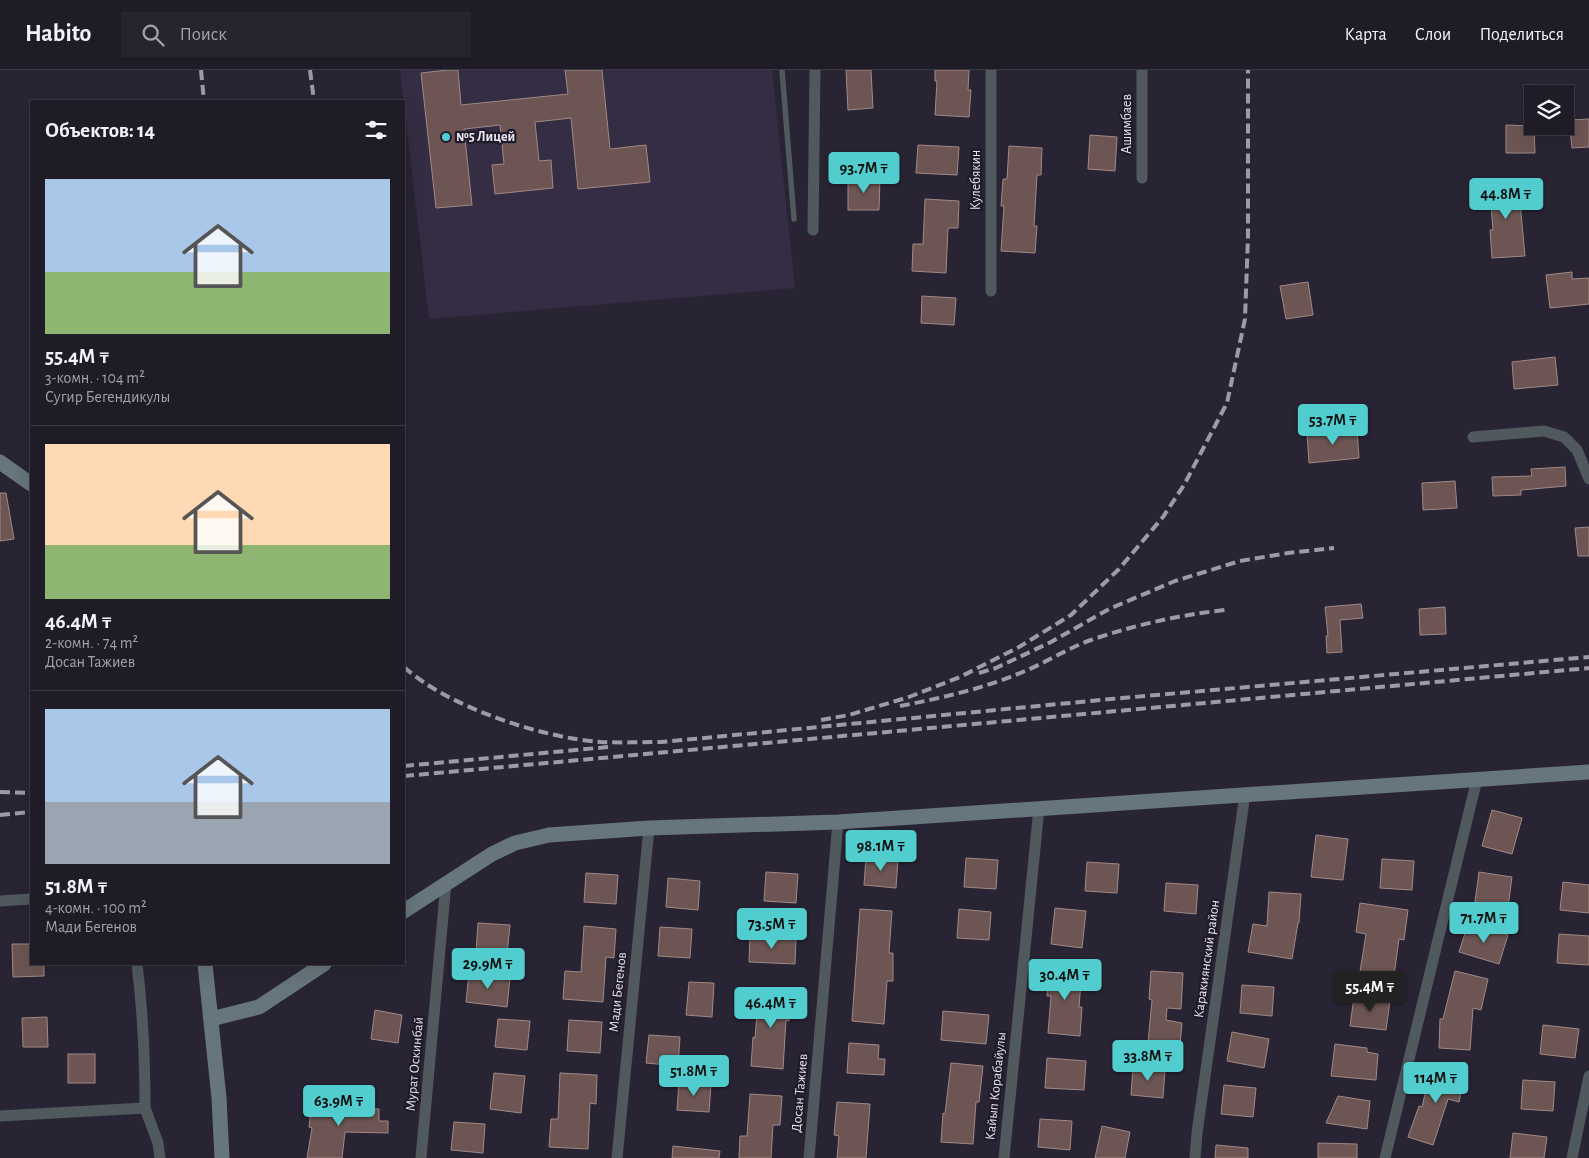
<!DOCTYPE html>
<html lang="ru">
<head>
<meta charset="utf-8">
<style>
  body { margin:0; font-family:"Alegreya Sans",sans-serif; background:#27242f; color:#f1f3f6; height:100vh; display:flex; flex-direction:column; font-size:19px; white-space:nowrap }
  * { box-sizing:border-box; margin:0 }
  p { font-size:16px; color:#a1a1a7 }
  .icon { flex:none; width:28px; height:28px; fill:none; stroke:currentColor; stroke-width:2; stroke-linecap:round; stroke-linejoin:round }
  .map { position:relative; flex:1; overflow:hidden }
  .sheet { position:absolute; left:30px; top:30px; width:375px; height:865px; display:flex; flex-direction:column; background:#1f1b27; border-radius:0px; box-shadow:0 5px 20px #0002,0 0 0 1px #3c3944 }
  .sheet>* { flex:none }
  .controls { position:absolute; left:1524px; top:15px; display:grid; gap:10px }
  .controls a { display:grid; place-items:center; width:50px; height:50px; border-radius:0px; background:#1f1b27; box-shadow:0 5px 20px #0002,0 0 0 1px #3c3944; font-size:25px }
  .price { position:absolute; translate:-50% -42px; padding:0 11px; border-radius:5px; background:#52cdcf; color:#111; font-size:16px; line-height:32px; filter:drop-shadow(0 1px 2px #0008) }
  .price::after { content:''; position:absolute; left:50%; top:30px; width:15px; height:11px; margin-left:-8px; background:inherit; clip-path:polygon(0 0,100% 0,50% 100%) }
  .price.active { background:#222; color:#fff }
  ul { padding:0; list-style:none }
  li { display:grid; align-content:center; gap:10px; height:265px; padding:0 15px }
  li+li { border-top:1px solid #3c3944 }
  li span { display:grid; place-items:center; height:155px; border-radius:0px; color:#555 }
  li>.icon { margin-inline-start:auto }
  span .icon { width:90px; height:90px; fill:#fffc; stroke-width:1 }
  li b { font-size:21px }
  h2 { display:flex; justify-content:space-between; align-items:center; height:60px; padding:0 15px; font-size:21px }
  header { display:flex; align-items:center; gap:30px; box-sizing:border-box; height:70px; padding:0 25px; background:#1f1b27; border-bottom:1px solid #3c3944 }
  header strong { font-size:24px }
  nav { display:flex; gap:28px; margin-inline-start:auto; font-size:18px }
  .search { width:350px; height:45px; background:#27242f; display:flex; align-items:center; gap:12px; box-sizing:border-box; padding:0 18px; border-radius:0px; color:#a1a1a7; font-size:19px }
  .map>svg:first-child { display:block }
</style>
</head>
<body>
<header>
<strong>Habito</strong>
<div class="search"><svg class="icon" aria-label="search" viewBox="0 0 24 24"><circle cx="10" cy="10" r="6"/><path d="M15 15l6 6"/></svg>Поиск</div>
<nav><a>Карта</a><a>Слои</a><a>Поделиться</a></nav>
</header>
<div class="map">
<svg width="1589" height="1088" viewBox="0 0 1589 1088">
  <rect width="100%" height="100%" fill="#292434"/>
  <polygon fill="#342d43" points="400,0 772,0 795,218 429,249"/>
  <g fill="#6c5552" stroke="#a18985">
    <polygon points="448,0 458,0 461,35 568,24 565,0 602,0 610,79 646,75 650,112 578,119 571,48 535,52 539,91 551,90 553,118 495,124 492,95 504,94 500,55 464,59 472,135 436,138 421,3"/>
    <polygon points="846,0 871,0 873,38 848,40"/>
    <polygon points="935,0 969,0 968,20 971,20 969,47 935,45 937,11 935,11"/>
    <polygon points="1589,49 1589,77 1572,78 1569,50"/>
    <polygon points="1506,55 1534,56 1535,83 1506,83"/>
    <polygon points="1090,65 1117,67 1115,101 1088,99"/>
    <polygon points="918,75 959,77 957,105 916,103"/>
    <polygon points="1009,76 1042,78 1041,105 1037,105 1034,156 1037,156 1035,183 1001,181 1004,136 1001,136 1003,109 1007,109"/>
    <polygon points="848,108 880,108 879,140 848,140"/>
    <polygon points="1518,110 1525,186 1492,188 1490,160 1493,160 1489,112"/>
    <polygon points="925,129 959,131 958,158 948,158 946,203 912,201 913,174 923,174"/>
    <polygon points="1572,202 1572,209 1589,208 1589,234 1550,238 1546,205"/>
    <polygon points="1308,212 1313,245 1286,249 1280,216"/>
    <polygon points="922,226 956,228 954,255 921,253"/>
    <polygon points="1555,287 1558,315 1514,319 1512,292"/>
    <polygon points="1357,359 1359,388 1309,393 1307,363"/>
    <polygon points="1565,397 1566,416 1521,420 1521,425 1493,426 1492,407 1532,406 1531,399"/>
    <polygon points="1455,411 1457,438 1423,440 1422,413"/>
    <polygon points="0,423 6,423 14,469 0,471"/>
    <polygon points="1589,457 1589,486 1578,486 1575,458"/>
    <polygon points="1361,534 1363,548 1340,550 1342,582 1327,583 1326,566 1328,566 1325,537"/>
    <polygon points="1445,537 1446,564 1420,565 1419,539"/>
    <polygon points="1492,740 1522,748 1512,784 1482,776"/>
    <polygon points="1316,765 1348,769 1343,810 1311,807"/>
    <polygon points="866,787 898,789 896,818 864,815"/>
    <polygon points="966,788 998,790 996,819 964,817"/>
    <polygon points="1382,789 1414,791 1412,820 1380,818"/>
    <polygon points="1087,792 1119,794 1117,823 1085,821"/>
    <polygon points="766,802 798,804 796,833 764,831"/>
    <polygon points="1479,802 1512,807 1508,837 1475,832"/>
    <polygon points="586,803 618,805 616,834 584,832"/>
    <polygon points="668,808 700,811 698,840 666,837"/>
    <polygon points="1563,812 1589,815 1589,843 1560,840"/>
    <polygon points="1166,813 1198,815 1196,844 1164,841"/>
    <polygon points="1269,822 1301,824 1299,853 1298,853 1292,889 1248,882 1253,854 1267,856"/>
    <polygon points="1360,833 1408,840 1404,870 1399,869 1393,913 1359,908 1366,864 1356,862"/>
    <polygon points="1055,838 1086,841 1082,878 1051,874"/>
    <polygon points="860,839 892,841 889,883 893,883 893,911 887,911 884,954 852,951"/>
    <polygon points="959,839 991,842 989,870 957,868"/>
    <polygon points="478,853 510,855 507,884 476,882"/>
    <polygon points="1468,854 1508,865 1499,894 1459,882"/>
    <polygon points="584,856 616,859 614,888 606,887 603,932 563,929 565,901 581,902"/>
    <polygon points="660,857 692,859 690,888 658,886"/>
    <polygon points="1559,864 1589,866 1589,895 1557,893"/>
    <polygon points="750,865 796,868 795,894 749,892"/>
    <polygon points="12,874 31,874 31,894 44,894 44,906 13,907"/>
    <polygon points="1050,897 1082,899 1079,937 1082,937 1080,966 1048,963 1051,926 1047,926"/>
    <polygon points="1151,901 1183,903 1181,939 1167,938 1166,950 1182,953 1180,975 1148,973 1152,930 1149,929"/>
    <polygon points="1455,901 1488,909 1481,940 1473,938 1470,980 1439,978 1440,949 1443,949"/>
    <polygon points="469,904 510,908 507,937 466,932"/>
    <polygon points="689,912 714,913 712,947 686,945"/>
    <polygon points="1242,915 1274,917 1272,946 1240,943"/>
    <polygon points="759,920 791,922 789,951 786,950 783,999 751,996 753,967 755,968"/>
    <polygon points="1354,927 1390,931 1386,960 1350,956"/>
    <polygon points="375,940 402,945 398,973 371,969"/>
    <polygon points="943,941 989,945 986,974 941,970"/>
    <polygon points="47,947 48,977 23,977 22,948"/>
    <polygon points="498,949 530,951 527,980 495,977"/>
    <polygon points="569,950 602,952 600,983 567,981"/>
    <polygon points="1543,955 1579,959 1575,988 1540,984"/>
    <polygon points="1232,962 1269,969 1264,998 1227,991"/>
    <polygon points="649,965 680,967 678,996 646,993"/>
    <polygon points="849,973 879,975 878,989 885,989 884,1005 847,1003"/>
    <polygon points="1335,974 1367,978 1367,982 1378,984 1376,1010 1331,1006"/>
    <rect x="68" y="984" width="27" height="29"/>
    <polygon points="1047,988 1086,991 1084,1020 1045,1018"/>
    <polygon points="951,993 983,996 979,1032 976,1032 973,1074 941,1072 943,1043 945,1044"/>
    <polygon points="1133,996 1165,999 1163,1028 1131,1025"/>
    <polygon points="1431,997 1465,1005 1459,1032 1448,1029 1433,1075 1408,1067 1419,1036 1422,1037"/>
    <polygon points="494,1003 525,1006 521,1043 490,1039"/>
    <polygon points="560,1003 597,1005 596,1034 590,1033 588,1079 549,1077 551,1049 558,1049"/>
    <polygon points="1523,1010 1555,1012 1553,1041 1521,1039"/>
    <polygon points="679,1011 711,1014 709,1042 677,1040"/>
    <polygon points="1224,1015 1256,1018 1253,1047 1221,1044"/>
    <polygon points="750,1024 782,1026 780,1055 773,1055 771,1088 739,1088 740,1066 747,1066"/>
    <polygon points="1338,1026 1370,1031 1367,1059 1326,1053"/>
    <polygon points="312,1031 352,1036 352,1037 379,1039 379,1051 388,1051 388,1063 345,1062 342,1088 307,1088 312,1058 309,1057"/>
    <polygon points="837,1032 870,1034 866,1088 837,1088 839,1066 834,1065"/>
    <polygon points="1040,1049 1072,1051 1070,1080 1038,1077"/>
    <polygon points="454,1052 485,1054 483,1083 451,1080"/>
    <polygon points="1102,1056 1130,1062 1125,1088 1095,1088"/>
    <polygon points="1513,1063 1547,1067 1544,1088 1510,1088"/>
    <polygon points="1318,1073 1357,1074 1357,1088 1318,1088"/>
    <polygon points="1216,1075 1248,1078 1248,1088 1215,1088"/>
    <polygon points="673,1076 720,1081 719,1088 672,1088"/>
  </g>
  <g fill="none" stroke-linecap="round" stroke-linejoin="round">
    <polyline stroke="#505a5e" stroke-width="5.5" points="782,0 794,149"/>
    <g stroke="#505a5e" stroke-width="11">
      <polyline points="991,0 991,221"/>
      <polyline points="1142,0 1142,108"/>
      <polyline points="813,160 815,0"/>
      <polyline points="1473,367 1544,361 1564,367 1577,380 1589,409"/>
      <polyline points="0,831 31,829"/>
      <path d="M137,894C143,942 145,990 145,1038"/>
      <polyline points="0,1046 145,1038 158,1073 160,1088"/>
      <polyline points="421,1088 446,813"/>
      <polyline points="617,1088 649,758"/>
      <polyline points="809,1088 838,752"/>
      <polyline points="1004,1088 1039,738"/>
      <polyline points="1195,1088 1197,1063 1245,724"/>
      <polyline points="1385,1088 1477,709"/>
      <polyline points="1572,1088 1589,1006"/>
    </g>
    <g stroke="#67767c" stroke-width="15">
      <polyline points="0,392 31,414"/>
      <polyline points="404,841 492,784 515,773 549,765 649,758 838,752 1589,702"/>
      <polyline points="205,894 219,1028 222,1088"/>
      <polyline points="211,949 259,937 324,894"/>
    </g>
    <g stroke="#9e9aa7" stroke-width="4" stroke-dasharray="10 5" stroke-linecap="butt">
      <polyline points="201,0 204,31"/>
      <polyline points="310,0 314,31"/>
      <path d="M404,597C448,637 542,668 601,672C621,673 642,672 662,672L1111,629L1589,587"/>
      <polyline points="979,603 996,598 1051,572 1109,539 1175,511 1240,491 1288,483 1334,478"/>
      <path d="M900,636C942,628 986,618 1025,601C1047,592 1068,578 1091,570C1135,555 1178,545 1225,540"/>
      <polyline points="821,650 849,645 909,627 960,607 1019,577 1071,545 1119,499 1163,447 1184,415 1227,333 1245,249 1248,166 1248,0"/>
      <polyline points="404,696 608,677"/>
      <polyline points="404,706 1589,598"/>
      <polyline points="0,722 31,723"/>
      <polyline points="0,745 31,742"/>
    </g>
  </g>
  <circle fill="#52cdcf" stroke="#201b2a" stroke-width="2" cx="446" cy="67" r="5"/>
  <g text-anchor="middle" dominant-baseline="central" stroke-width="4.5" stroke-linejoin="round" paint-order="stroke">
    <g font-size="14" fill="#e8e5f0" stroke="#201b2a">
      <text transform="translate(1127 54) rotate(-90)">Ашимбаев</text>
      <text transform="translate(976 110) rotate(-90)">Кулебякин</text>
      <text transform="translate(1207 889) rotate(-82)">Каракиянский район</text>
      <text transform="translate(618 922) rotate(-84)">Мади Бегенов</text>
      <text transform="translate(415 994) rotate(-85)">Мурат Оскинбай</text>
      <text transform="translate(996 1016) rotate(-84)">Кайып Корабайулы</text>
      <text transform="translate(800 1023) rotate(-85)">Досан Тажиев</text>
    </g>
    <g font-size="14" font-weight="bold" fill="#e8e5f0" stroke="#201b2a" text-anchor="start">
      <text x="456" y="67">№5 Лицей</text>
    </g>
  </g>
</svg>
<div class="controls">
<a><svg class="icon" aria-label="layers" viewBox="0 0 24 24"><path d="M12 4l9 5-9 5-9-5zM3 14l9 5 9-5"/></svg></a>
</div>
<b class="price" style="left:864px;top:124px">93.7M ₸</b>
<b class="price" style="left:1506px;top:150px">44.8M ₸</b>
<b class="price" style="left:1333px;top:376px">53.7M ₸</b>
<b class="price" style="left:881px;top:802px">98.1M ₸</b>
<b class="price" style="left:1484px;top:874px">71.7M ₸</b>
<b class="price" style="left:772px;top:880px">73.5M ₸</b>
<b class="price" style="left:488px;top:920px">29.9M ₸</b>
<b class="price" style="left:1065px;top:931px">30.4M ₸</b>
<b class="price active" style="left:1370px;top:943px">55.4M ₸</b>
<b class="price" style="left:771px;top:959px">46.4M ₸</b>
<b class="price" style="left:1148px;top:1012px">33.8M ₸</b>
<b class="price" style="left:694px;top:1027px">51.8M ₸</b>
<b class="price" style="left:1436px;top:1034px">114M ₸</b>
<b class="price" style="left:339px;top:1057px">63.9M ₸</b>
<section class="sheet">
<h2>Объектов: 14<svg class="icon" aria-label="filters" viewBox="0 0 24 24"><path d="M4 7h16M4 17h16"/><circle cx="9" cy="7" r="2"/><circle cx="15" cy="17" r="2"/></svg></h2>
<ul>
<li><span style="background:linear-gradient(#a9c7e8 60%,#8fb573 0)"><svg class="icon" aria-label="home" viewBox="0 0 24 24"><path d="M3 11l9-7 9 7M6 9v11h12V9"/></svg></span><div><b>55.4M ₸</b><p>3-комн. · 104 m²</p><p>Сугир Бегендикулы</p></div></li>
<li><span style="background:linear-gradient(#ffd9b3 65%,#8fb573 0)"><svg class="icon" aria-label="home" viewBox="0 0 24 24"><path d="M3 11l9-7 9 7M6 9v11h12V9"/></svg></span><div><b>46.4M ₸</b><p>2-комн. · 74 m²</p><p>Досан Тажиев</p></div></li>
<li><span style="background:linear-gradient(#a9c7e8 60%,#9aa5b1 0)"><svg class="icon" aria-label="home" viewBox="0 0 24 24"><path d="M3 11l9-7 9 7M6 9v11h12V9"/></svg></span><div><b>51.8M ₸</b><p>4-комн. · 100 m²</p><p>Мади Бегенов</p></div></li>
</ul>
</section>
</div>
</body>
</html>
